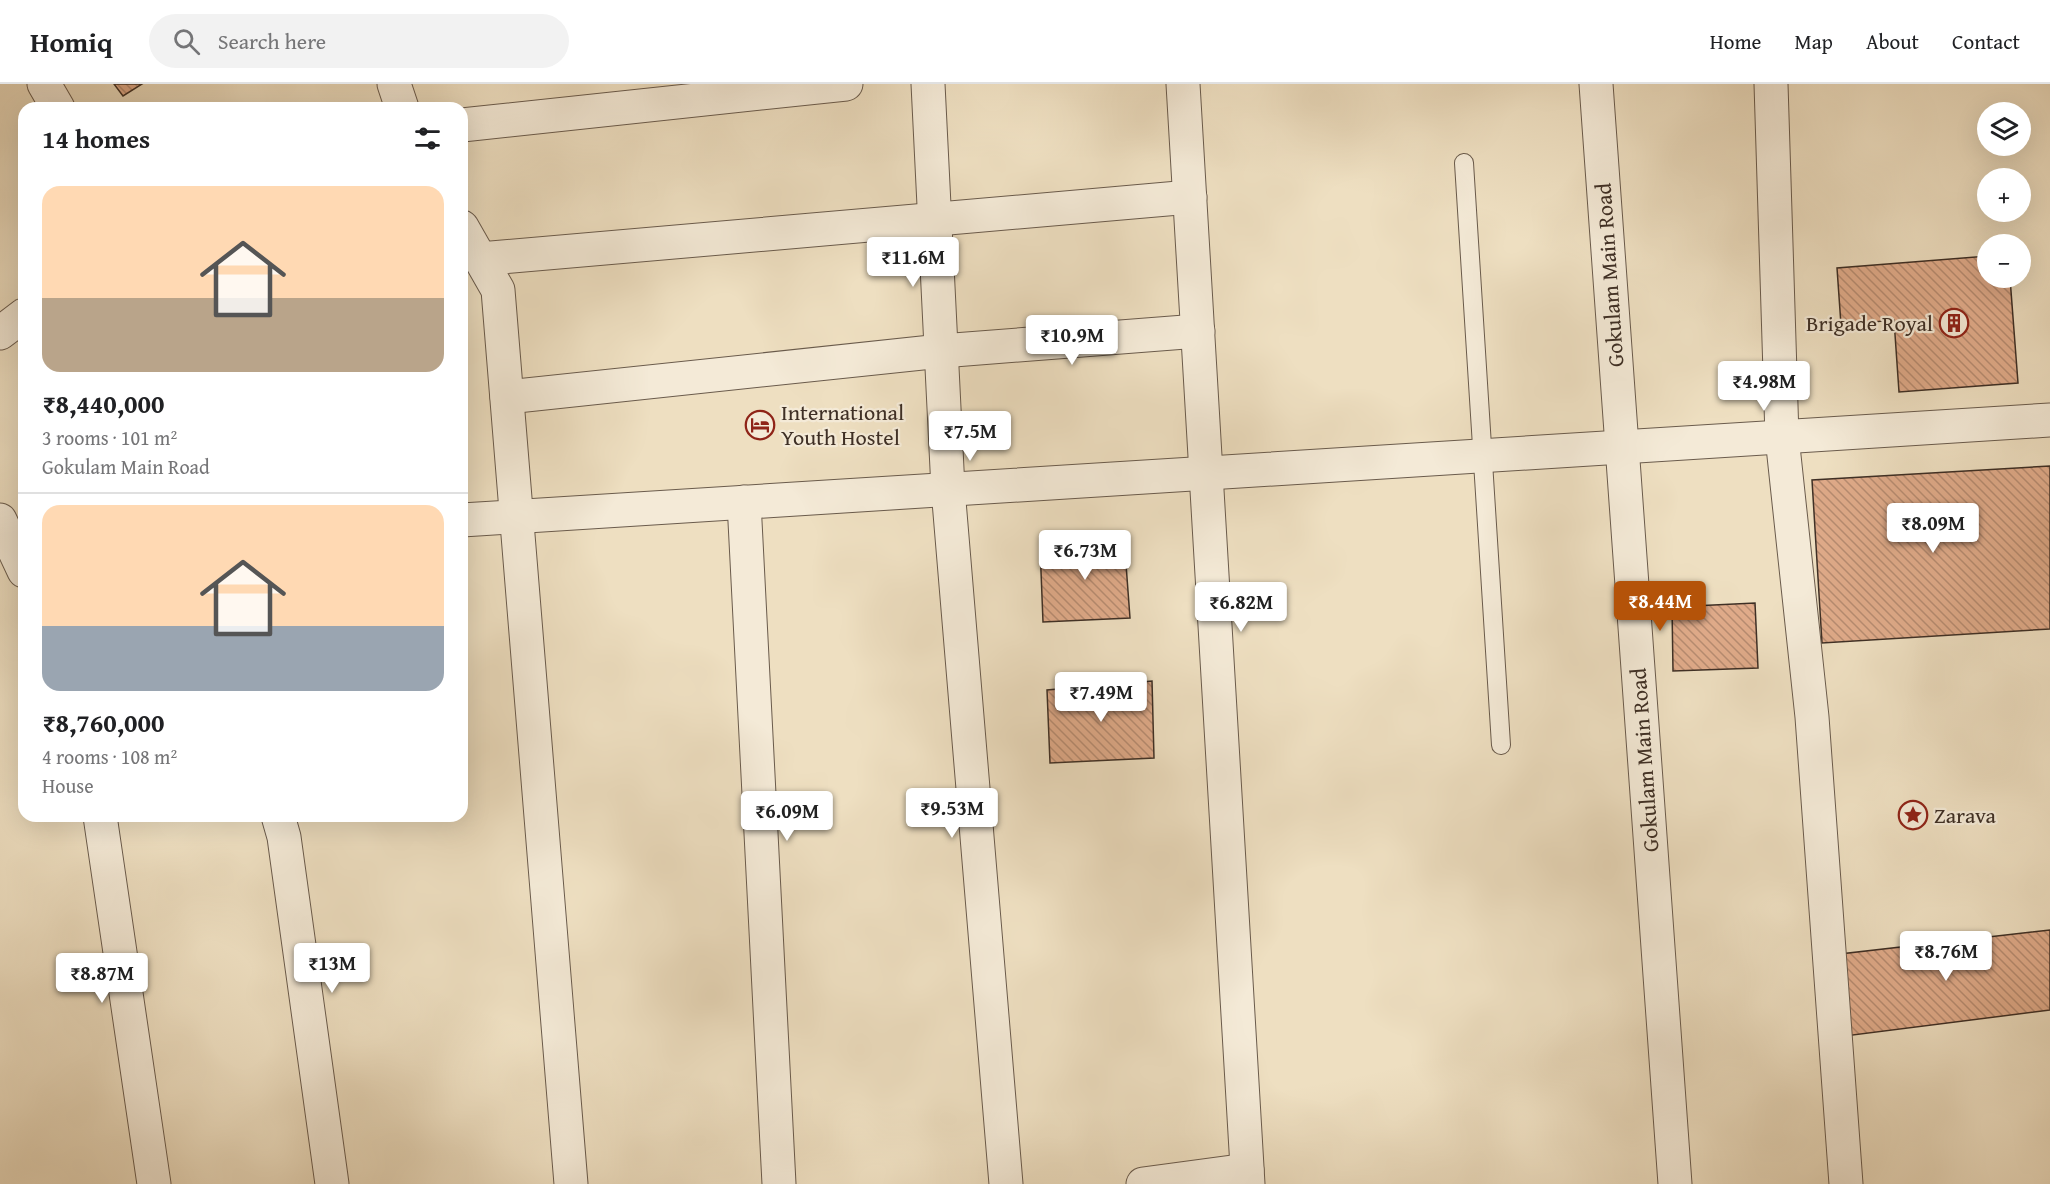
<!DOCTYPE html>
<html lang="en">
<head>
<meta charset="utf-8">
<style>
  body { margin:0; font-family:"Gentium Book Plus",serif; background:#f2f2f2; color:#202124; height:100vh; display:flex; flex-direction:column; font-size:22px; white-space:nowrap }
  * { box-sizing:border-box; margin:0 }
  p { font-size:20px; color:#757577 }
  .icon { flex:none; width:33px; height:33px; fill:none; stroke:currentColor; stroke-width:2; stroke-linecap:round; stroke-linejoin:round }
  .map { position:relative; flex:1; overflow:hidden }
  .sheet { position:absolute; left:18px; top:18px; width:450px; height:720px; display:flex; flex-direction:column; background:#fff; border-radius:18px; box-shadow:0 6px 24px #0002 }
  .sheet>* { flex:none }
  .tools { position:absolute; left:1977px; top:18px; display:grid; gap:12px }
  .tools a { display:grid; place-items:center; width:54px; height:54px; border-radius:50%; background:#fff; box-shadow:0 6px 24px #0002; font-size:30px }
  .price { position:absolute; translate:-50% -51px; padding:0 14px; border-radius:6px; background:#fff; color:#222; font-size:20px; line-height:39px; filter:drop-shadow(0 2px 3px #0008) }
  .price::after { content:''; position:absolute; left:50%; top:36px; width:18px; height:14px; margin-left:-9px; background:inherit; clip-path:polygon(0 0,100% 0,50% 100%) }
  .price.selected { background:#b45309; color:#fff }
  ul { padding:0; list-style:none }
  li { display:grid; align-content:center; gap:12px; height:318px; padding:0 24px }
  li+li { border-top:2px solid #e0e0e0 }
  li span { display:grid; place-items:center; height:186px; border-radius:18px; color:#555 }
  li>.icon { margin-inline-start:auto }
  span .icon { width:108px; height:108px; fill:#fffc; stroke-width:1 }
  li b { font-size:26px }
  h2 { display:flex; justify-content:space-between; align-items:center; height:72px; padding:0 24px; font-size:26px }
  header { display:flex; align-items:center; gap:36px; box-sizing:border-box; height:84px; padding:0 30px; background:#fff; border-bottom:2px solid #e0e0e0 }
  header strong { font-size:28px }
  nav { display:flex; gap:33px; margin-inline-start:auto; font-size:21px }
  .search { width:420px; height:54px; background:#f2f2f2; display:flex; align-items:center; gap:15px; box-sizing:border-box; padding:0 21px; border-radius:33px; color:#757577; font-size:22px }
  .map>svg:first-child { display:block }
</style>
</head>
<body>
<header>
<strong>Homiq</strong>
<div class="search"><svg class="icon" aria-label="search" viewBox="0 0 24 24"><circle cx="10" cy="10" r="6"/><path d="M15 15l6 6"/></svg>Search here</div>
<nav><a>Home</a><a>Map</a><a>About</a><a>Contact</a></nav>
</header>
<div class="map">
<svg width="2050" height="1100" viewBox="0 0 2050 1100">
  <defs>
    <pattern id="building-back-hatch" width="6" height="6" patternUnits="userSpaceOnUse" patternTransform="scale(1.5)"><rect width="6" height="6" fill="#e0ab8a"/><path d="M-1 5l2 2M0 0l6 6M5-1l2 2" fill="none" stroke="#b78c71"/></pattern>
  </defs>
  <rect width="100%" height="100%" fill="#eedfc1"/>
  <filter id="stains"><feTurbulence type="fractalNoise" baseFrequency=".00333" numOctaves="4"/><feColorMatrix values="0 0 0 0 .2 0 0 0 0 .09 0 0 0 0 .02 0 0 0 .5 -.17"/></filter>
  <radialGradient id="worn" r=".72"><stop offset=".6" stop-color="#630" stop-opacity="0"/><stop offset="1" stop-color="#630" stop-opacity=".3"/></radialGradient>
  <g fill="url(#building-back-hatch)" stroke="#3e2f25" stroke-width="1.5">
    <polygon points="114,0 142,0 123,12"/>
    <polygon points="1988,172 1988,194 2010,194 2018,299 1899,308 1894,236 1841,241 1837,184"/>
    <polygon points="2050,382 2050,545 1822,559 1812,396"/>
    <polygon points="1124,453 1130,534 1043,538 1040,462"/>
    <polygon points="1755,519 1758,584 1673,587 1672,523"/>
    <polygon points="1152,597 1154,674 1050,679 1047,606"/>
    <polygon points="2050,846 2050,926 1845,952 1840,870"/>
  </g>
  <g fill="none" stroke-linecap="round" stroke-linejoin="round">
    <g stroke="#6a5b4c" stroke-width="20">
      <polyline id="lane" points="1464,79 1501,661"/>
    </g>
    <g stroke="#6a5b4c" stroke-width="35">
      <g id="street">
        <polyline points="44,0 58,24"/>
        <polyline points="394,0 402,24"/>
        <polyline points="928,0 948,405 1006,1100"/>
        <polyline points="1183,0 1248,1100"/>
        <polyline points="1596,0 1675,1100"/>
        <polyline points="1771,0 1782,353 1812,633 1846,1100"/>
        <polyline points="462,41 846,0"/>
        <polyline points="462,143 498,206 571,1100"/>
        <polyline points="480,175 1190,113"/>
        <polyline points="0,249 24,231"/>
        <polyline points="507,313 941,267 1198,247"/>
        <polyline points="744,418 779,1100"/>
        <polyline points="0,436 24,487"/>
        <polyline points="462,436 2050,336"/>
        <polyline points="100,732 154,1100"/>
        <polyline points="278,732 284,753 332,1100"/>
        <polyline points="1143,1100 1247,1086"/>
      </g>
    </g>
    <use href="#lane" stroke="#f4ead7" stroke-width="18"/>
    <use href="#street" stroke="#f4ead7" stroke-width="33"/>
  </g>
  <defs>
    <g id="building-ring" transform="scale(1.5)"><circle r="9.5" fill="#f4ead7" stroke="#8f2418" stroke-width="1.5"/><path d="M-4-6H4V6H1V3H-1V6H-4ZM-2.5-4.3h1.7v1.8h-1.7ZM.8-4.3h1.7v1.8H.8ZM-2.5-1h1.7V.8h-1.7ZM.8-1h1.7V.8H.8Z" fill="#8f2418"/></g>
    <g id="hotel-ring" transform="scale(1.5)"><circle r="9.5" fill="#f4ead7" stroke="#8f2418" stroke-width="1.5"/><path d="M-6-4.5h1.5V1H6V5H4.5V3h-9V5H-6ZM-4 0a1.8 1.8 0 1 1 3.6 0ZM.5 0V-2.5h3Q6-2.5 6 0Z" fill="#8f2418"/></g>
    <g id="sight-ring" transform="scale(1.5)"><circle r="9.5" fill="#f4ead7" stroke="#8f2418" stroke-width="1.5"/><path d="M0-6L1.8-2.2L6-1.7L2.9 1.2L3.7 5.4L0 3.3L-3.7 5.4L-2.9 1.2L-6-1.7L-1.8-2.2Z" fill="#8f2418"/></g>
  </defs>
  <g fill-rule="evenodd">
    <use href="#building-ring" x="1954" y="239"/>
    <use href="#hotel-ring" x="760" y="341"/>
    <use href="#sight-ring" x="1913" y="731"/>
  </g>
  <g text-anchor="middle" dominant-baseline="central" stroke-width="4.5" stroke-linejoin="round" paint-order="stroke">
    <g font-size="22" fill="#3e2f25" stroke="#f4ead7">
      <text transform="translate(1609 191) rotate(-94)">Gokulam Main Road</text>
      <text transform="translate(1644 676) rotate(-94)">Gokulam Main Road</text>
    </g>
    <g font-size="22" fill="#3e2f25" stroke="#f4ead7" text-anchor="start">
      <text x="1933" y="239" text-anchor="end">Brigade Royal</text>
      <text x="781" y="328">International<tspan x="781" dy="25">Youth Hostel</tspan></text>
      <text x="1934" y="731">Zarava</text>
    </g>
  </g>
  <rect width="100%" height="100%" filter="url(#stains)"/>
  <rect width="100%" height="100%" fill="url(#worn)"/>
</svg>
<div class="tools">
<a><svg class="icon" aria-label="layers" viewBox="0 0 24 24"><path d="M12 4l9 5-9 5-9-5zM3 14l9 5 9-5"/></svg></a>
<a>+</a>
<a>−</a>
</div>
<b class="price" style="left:913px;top:204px">₹11.6M</b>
<b class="price" style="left:1072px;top:282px">₹10.9M</b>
<b class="price" style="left:1764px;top:328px">₹4.98M</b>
<b class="price" style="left:970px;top:378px">₹7.5M</b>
<b class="price" style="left:1933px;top:470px">₹8.09M</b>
<b class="price" style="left:1085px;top:497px">₹6.73M</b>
<b class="price selected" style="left:1660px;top:548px">₹8.44M</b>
<b class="price" style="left:1241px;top:549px">₹6.82M</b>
<b class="price" style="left:1101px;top:639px">₹7.49M</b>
<b class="price" style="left:952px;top:755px">₹9.53M</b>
<b class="price" style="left:787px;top:758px">₹6.09M</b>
<b class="price" style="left:1946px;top:898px">₹8.76M</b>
<b class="price" style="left:332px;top:910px">₹13M</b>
<b class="price" style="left:102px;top:920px">₹8.87M</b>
<section class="sheet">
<h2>14 homes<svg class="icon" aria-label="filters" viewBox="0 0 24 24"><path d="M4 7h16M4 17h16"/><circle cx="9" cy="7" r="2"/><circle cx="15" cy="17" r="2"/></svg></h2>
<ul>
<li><span style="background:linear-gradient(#ffd9b3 60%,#b9a48a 0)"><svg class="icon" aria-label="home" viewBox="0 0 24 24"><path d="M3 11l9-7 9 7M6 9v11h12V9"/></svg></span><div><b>₹8,440,000</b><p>3 rooms · 101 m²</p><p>Gokulam Main Road</p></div></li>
<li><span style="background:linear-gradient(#ffd9b3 65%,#9aa5b1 0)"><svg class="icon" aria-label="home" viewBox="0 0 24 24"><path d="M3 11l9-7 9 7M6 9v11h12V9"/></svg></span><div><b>₹8,760,000</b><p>4 rooms · 108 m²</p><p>House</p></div></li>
</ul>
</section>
</div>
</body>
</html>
